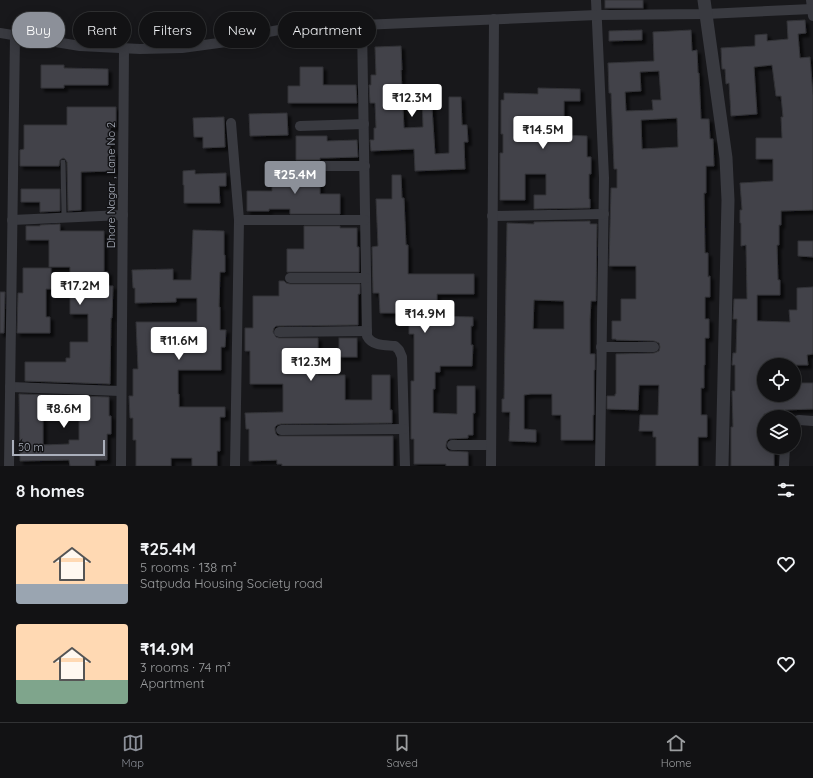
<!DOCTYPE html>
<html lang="en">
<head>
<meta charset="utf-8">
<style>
  body { margin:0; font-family:Quicksand,sans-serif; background:#1f2022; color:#f1f3f6; height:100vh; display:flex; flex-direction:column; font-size:15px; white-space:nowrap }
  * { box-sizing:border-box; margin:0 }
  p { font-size:13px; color:#9c9ea0 }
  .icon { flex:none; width:22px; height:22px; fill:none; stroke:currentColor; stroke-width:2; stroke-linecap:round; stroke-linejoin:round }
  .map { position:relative; height:466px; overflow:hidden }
  .drawer { display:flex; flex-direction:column; background:#121214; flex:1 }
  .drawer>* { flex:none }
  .banner { position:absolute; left:12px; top:12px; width:400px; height:36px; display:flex; gap:8px }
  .controls { position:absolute; left:757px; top:358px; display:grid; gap:8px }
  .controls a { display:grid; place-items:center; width:44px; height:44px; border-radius:50%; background:#121214; box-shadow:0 2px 10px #0003,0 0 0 1px #313234; font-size:20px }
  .scale { position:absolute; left:12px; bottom:10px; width:93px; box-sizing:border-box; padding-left:4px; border:2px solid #aaafbb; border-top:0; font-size:11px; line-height:14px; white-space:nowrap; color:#aaafbb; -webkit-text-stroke:3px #131316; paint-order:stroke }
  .price { position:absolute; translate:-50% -34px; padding:0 9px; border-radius:4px; background:#fff; color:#222; font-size:13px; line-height:26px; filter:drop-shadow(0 1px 2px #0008) }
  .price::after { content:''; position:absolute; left:50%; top:24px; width:12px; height:9px; margin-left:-6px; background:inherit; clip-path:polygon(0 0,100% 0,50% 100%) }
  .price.current { background:#8c9099; color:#fff }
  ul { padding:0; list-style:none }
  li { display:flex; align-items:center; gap:12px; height:100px; padding:0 16px }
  li span { display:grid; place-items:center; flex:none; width:112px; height:80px; border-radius:4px; color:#555 }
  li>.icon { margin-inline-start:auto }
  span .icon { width:48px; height:48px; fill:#fffc; stroke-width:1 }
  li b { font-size:17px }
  h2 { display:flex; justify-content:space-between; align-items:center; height:48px; padding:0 16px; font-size:17px }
  .chip { padding:0 14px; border-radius:18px; background:#121214; box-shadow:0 2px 10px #0003,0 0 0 1px #313234; font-size:14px; line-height:36px }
  .chip.current { background:#8c9099; color:#fff }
  .tabs { display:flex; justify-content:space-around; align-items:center; height:56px; border-top:1px solid #313234; background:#121214; font-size:11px; color:#9c9ea0 }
  .tabs a { display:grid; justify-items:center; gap:2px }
  .tabs .current { color:#8c9099 }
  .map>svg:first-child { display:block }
</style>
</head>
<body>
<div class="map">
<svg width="813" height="466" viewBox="0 0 813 466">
  <defs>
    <filter id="shadow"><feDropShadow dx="3.5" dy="3.5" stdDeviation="1" flood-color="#0009"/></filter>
  </defs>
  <rect width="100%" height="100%" fill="#18181b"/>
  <g fill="#424348" stroke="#323237" fill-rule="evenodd" filter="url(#shadow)">
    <rect x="605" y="0" width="38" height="8"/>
    <polygon points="805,20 806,33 798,34 800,58 810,57 813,95 813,210 781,211 781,225 779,225 779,245 777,245 778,280 780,280 780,295 757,295 757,321 790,322 789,310 797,310 797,288 813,287 813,354 807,355 808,365 764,365 764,395 794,395 794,385 799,385 799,383 813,383 813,409 785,410 785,414 764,414 764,447 774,447 774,466 731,466 731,427 733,427 732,391 735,391 735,365 732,365 733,353 736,353 737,319 733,319 734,299 747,299 746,245 741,246 741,223 740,223 740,210 742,210 740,183 773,181 773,159 756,159 756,138 782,138 781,117 783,117 781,96 776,96 772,65 754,67 757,114 731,116 729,83 726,84 725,69 722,69 721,48 755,46 755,35 767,34 767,41 788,39 787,21"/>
    <polygon points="642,30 642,40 609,41 609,31"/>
    <path d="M691,30L692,51L697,50L698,73H699L701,119H709L710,139H713L714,166H706V193H704L705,253H708V277L710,276V297H705V319H709V338H705V365H704V388H701V415H707V437H698V466H656V437H653V431H639L640,415H658L659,385H639L638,410L607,409V396H615V394H616V354L654,353L659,351L660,347L659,343L654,341L616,340V339H612V321H621V299H636V266H609L611,188H617V169H614L611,93H609L608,63L654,61L653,32ZM659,71L661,100H652L653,110L626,111L625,92L641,91L640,72ZM677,118L678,147L642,149L641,120Z"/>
    <polygon points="401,46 402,70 401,70 404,128 423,127 422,93 431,92 435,154 449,153 449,97 461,97 462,125 467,125 468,142 464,142 465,169 415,171 414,149 371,151 370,140 374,140 374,128 376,128 375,103 370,103 369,85 371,85 371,75 376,75 375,47"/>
    <polygon points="41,65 64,65 64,68 108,69 108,85 64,85 64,88 41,88"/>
    <polygon points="300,67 323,67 323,85 356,85 357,103 288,103 288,86 300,86"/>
    <polygon points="538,88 580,89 580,101 564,101 564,135 587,136 587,157 591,157 591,174 589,174 589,199 590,199 590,208 534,209 534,195 546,195 546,174 525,174 525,200 500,200 500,153 503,153 503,134 501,134 501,100 504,100 504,93 538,94"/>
    <polygon points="67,107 116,107 116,127 110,127 110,152 115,152 115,171 81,172 81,210 68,211 67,162 65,159 63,158 60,160 59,166 20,166 20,150 24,149 24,125 67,125"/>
    <polygon points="287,113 288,135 250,136 249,114"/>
    <polygon points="224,117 225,147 203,148 203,137 194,137 193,118"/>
    <polygon points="296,136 327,136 327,141 357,140 358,157 327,158 320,158 320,160 296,160"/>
    <polygon points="195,170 195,174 226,173 226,186 219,186 220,203 184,203 184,185 183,185 183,171"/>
    <polygon points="272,172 320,172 320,194 340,194 340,214 290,214 290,209 269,209 269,211 247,211 247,191 272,191"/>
    <polygon points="392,175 401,175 402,198 404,198 406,245 408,245 408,274 474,274 474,294 437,294 437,316 473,317 473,326 471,326 471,345 473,345 472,366 440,366 440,372 435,372 435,389 433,389 433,413 457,414 457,386 475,386 475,413 473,413 473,435 468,435 468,438 449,439 447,441 446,445 446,448 449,451 468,452 468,466 446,466 446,464 414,464 414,439 411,439 411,381 414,381 414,334 409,334 409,313 380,313 379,293 373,293 372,247 378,246 376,199 392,199"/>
    <polygon points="21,189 60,189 60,211 40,212 40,202 21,202"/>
    <path d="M590,221V224H597L596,301H591L590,320V354H595V370H594V415H593V440H561V415H552V394H531L524,395V429L536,430V442L509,441L510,412H502V399H504L507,223L534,224V222ZM534,300L564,301V329H533Z"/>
    <polygon points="60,224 60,231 104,231 104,272 108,272 108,286 113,286 112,318 111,318 110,384 25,381 25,362 66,362 66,358 70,358 70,342 88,342 88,314 70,314 70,267 49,267 49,240 26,240 26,226 40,226 40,225"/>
    <polygon points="304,226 340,226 340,228 357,228 357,247 359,247 359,272 287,272 287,249 304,249"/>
    <polygon points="193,230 224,231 224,255 225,255 225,272 220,272 219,307 220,307 220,330 226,330 225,347 221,347 221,370 178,370 178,394 179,394 179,407 225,407 225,417 220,417 220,451 217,451 217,466 192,466 192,458 171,458 171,466 136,466 136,440 133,440 133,418 130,418 129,396 133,396 133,369 138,369 136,322 197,322 197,298 176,298 176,302 135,303 135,288 133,288 132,270 173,269 173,280 191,280"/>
    <polygon points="798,241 813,241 813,257 798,256"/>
    <polygon points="23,268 51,268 51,289 46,289 46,317 50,317 50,333 17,333 18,293 23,293"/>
    <polygon points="279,281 284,281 286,283 290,284 360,284 360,294 358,294 358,325 279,326 276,326 274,328 273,332 276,337 279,338 318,338 318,375 345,375 345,400 372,400 372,375 390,375 390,410 392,410 392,423 281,424 277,425 275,427 275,430 276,434 278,436 393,436 393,466 282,466 282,464 277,464 277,460 249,461 249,429 246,429 245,413 283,412 283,384 250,384 250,351 245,351 245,328 253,328 253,296 279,296"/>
    <polygon points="0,292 5,292 4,333 0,333"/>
    <rect x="339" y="338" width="18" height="19"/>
    <path d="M19,394L109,397V416H111V434H107V460H95V466H70L69,460L20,461ZM43,414H79V440H69V444L43,445Z"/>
  </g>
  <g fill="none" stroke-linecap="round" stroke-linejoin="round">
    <polyline stroke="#393a40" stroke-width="5" points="63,162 64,217"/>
    <g stroke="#393a40" stroke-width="10">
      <polyline points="596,0 604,178 600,466"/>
      <polyline points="811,0 813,16"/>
      <path d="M362,25L367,336C372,346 385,345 395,346L399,350L402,357L405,466"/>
      <polyline points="0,33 80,46 140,49 182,48 226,42 257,34 290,28 597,15 706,14 812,9"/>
      <polyline points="231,123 239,220 235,466"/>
      <polyline points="300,126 364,124"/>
      <polyline points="288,166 365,166"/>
      <polyline points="492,216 604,214"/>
      <polyline points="12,220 123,215"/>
      <polyline points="239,220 365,220"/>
      <polyline points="290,278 366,278"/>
      <polyline points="279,332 367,331"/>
      <polyline points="601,347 654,347"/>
      <polyline points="10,387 121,391"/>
      <polyline points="794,422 799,420 813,421"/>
      <polyline points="281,430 404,429"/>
      <polyline points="452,445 491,445"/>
      <polyline points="9,466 15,35"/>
      <polyline points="121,466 124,48"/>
      <polyline points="491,466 494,19"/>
      <polyline points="784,466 785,447"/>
    </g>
    <polyline stroke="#393a40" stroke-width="13" points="704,0 726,158 728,200 722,466"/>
  </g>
  <g text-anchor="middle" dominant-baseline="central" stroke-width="3" stroke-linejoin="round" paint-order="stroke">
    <g font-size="11" fill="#aaafbb" stroke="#131316">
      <text transform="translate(111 185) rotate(-90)">Dhore Nagar , Lane No 2</text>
    </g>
  </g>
</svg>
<div class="controls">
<a><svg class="icon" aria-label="locate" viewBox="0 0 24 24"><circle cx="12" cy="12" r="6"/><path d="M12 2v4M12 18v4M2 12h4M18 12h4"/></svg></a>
<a><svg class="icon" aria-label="layers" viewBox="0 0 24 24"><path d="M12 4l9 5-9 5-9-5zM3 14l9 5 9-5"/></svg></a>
</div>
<div class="scale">50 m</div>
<b class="price" style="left:412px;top:118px">₹12.3M</b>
<b class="price" style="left:543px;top:150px">₹14.5M</b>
<b class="price current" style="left:295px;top:195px">₹25.4M</b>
<b class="price" style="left:80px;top:306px">₹17.2M</b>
<b class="price" style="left:425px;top:334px">₹14.9M</b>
<b class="price" style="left:179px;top:361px">₹11.6M</b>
<b class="price" style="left:311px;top:382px">₹12.3M</b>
<b class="price" style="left:64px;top:429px">₹8.6M</b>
<div class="banner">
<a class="chip current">Buy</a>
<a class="chip">Rent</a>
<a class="chip">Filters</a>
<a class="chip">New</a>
<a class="chip">Apartment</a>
</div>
</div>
<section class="drawer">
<h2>8 homes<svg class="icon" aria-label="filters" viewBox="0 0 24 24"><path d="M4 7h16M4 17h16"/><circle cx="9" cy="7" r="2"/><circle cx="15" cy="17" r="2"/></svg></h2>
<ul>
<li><span style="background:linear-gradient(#ffd9b3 75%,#9aa5b1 0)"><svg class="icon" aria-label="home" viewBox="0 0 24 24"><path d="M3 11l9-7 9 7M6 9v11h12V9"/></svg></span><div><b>₹25.4M</b><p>5 rooms · 138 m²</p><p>Satpuda Housing Society road</p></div><svg class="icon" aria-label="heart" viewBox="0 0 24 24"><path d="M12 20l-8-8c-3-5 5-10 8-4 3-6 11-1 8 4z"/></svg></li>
<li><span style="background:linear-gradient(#ffd9b3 70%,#7fa58c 0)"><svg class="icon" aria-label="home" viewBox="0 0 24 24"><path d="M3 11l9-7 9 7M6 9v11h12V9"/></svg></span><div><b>₹14.9M</b><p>3 rooms · 74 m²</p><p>Apartment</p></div><svg class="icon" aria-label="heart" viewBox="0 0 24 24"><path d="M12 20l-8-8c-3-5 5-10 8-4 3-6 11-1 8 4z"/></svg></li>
</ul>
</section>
<nav class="tabs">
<a class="current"><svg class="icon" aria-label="map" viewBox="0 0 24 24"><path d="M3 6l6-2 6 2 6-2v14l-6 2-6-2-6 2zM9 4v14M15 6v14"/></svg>Map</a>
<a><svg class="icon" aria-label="saved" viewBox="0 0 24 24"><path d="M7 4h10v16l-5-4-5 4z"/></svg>Saved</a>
<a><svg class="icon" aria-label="home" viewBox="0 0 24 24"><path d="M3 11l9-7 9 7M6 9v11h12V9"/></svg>Home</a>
</nav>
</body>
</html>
